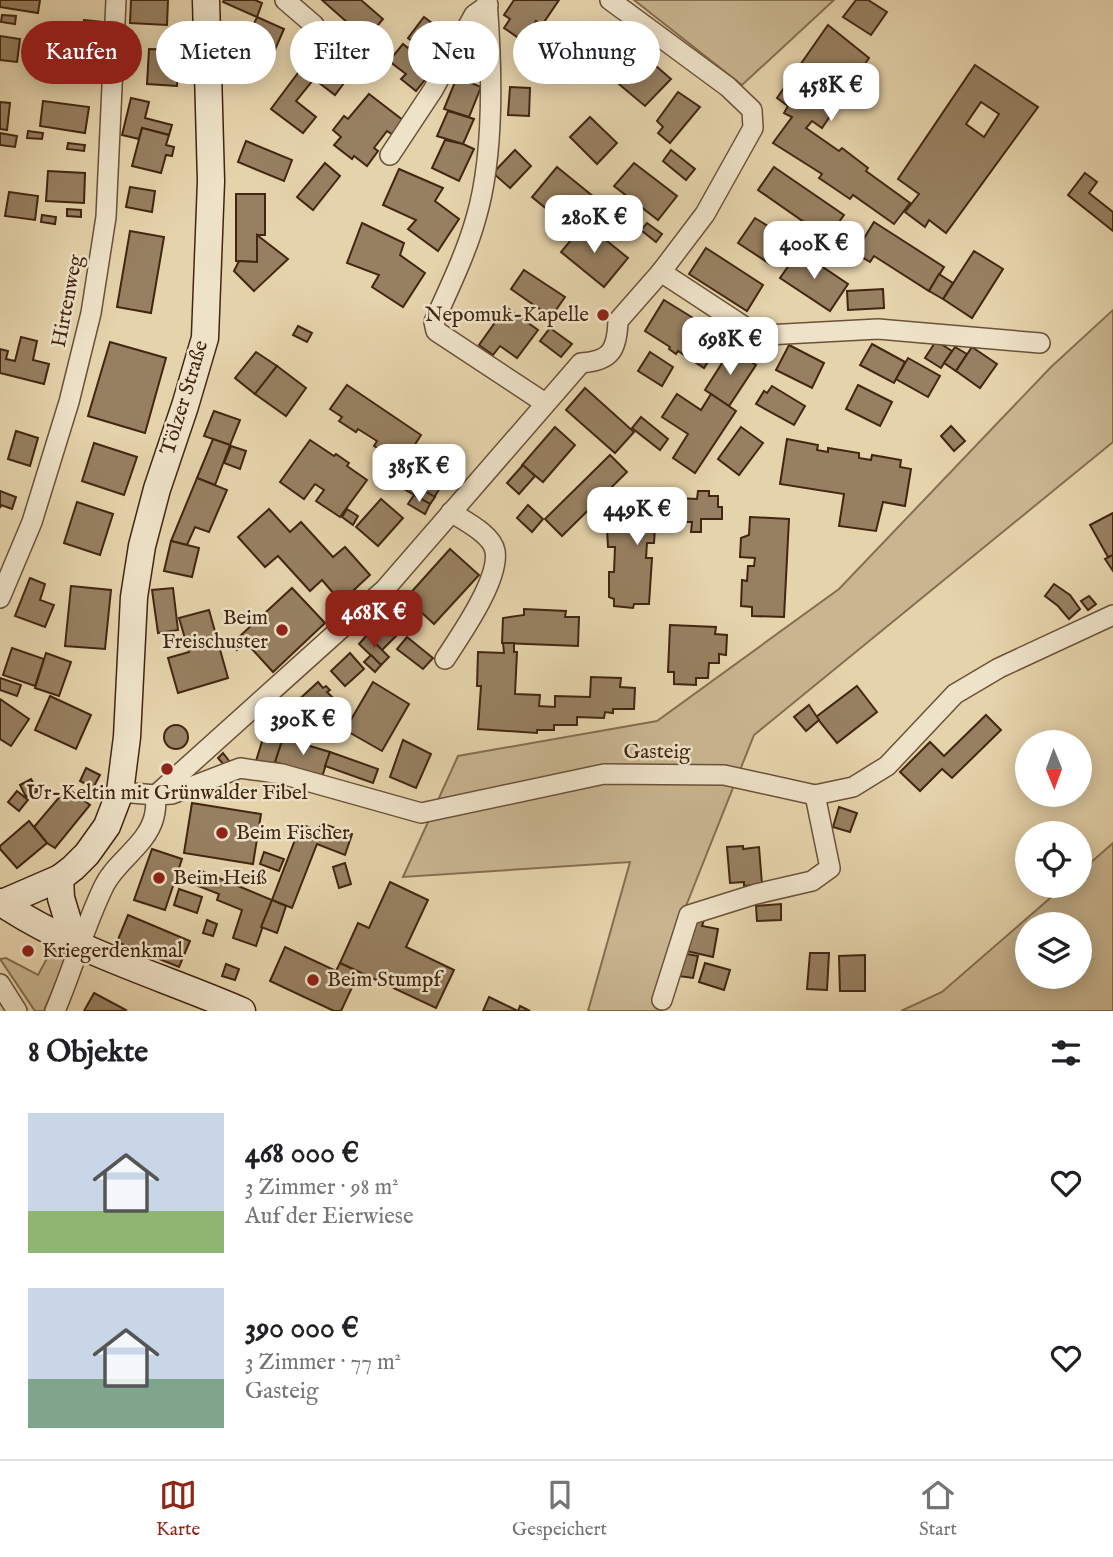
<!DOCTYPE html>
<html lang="de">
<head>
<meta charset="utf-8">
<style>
  body { margin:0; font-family:"IM FELL English",serif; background:#f6f6f6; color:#202124; height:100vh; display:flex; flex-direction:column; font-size:26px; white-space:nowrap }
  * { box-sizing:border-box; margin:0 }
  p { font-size:23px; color:#757577 }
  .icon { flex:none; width:38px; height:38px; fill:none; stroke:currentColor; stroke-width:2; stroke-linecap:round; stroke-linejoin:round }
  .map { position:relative; height:1011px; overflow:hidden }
  .side { display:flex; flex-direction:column; background:#fff; flex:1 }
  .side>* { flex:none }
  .banner { position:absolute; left:21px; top:21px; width:700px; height:63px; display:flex; gap:14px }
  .needle { width:46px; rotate:179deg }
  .fabs { position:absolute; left:1015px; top:730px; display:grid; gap:14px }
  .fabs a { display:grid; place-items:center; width:77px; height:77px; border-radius:50%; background:#fff; box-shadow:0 4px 18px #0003; font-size:35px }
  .price { position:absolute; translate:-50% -60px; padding:0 16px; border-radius:14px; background:#fff; color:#222; font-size:23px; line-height:46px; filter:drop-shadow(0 2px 4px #0008) }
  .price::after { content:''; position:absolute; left:50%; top:42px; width:21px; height:16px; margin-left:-10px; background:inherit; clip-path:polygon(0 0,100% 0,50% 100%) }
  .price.selected { background:#8f2418; color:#fff }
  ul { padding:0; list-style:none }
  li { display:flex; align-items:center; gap:21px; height:175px; padding:0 28px }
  li span { display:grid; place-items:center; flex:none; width:196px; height:140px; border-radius:0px; color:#555 }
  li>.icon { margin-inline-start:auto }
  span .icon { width:84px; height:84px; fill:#fffc; stroke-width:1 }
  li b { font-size:30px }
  h2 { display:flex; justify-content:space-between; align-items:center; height:84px; padding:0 28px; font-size:30px }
  .tag { padding:0 24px; border-radius:32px; background:#fff; box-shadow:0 4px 18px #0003; font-size:24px; line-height:63px }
  .tag.selected { background:#8f2418; color:#fff }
  .menu { display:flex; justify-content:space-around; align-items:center; height:98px; border-top:2px solid #e0e0e0; background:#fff; font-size:19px; color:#757577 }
  .menu a { display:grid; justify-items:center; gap:4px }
  .menu .selected { color:#8f2418 }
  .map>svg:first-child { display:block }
</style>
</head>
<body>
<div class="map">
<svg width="1113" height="1011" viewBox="0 0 1113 1011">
  <rect width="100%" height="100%" fill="#e5d3ab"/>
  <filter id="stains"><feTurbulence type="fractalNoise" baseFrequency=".00286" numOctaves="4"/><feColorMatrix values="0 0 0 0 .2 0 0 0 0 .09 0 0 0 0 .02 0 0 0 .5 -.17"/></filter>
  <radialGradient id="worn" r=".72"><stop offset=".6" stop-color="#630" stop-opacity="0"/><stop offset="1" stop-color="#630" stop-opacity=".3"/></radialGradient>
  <g fill="#c9b691" stroke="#866e51" stroke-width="2" fill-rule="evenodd">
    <polygon points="634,0 834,0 742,85"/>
    <polygon points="1113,310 1113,442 754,735 684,911 658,997 661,1011 588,1011 630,862 403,877 458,756 657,721 839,589 1051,367"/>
    <path d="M1113,843V1011H901L942,992L1064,886H1080V872ZM1080,924V976H1027V924Z"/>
    <polygon points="52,949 66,959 44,1011 35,1011 0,959 6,958 38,975"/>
  </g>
  <g fill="#978061" stroke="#422611" stroke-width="2" fill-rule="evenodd">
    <polygon points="0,0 40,0 38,13 0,7"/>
    <polygon points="131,0 168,0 167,25 130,23"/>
    <polygon points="224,0 255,0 262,3 257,17 223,2"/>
    <polygon points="322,0 361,0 383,19 366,39"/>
    <polygon points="514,0 559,0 542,25 536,21 523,41 504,28 510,19 504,15"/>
    <polygon points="856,0 868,0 887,12 871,35 843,17"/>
    <polygon points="2,15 16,16 15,24 1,22"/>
    <polygon points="257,17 284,29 267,68 240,56"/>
    <polygon points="424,17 436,26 439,22 457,37 437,62 432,58 430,61 436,66 416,91 401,79 406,74 389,61 403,44 408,48 413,42 408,38"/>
    <polygon points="84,20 102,22 98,62 89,61 89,55 65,52 66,40 82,42"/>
    <polygon points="828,25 869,58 822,128 812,121 806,128 839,151 842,148 868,168 866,171 910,203 894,224 853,195 850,199 819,178 822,174 773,143 792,117 784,113 788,106 777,98"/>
    <polygon points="556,26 570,41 582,30 608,56 587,76 566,55 560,61 541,41"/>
    <polygon points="328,35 342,46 325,68 344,83 335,95 301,69"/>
    <polygon points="0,36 20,39 17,62 0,60"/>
    <polygon points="149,49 179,50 177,86 147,84"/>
    <polygon points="641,53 671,79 645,106 614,80"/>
    <path d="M975,65L1038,107L946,233L929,220L925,227L905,212L919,194L898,179ZM981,102L999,114L984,137L966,124Z"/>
    <polygon points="301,69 314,79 296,101 316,117 303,133 271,109"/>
    <polygon points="457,77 481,87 469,117 444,109"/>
    <polygon points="510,87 530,88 529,116 508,115"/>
    <polygon points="678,92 700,107 670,143 658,133 663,127 657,121"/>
    <polygon points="369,94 404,121 393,135 387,131 374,148 378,151 367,166 354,156 352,159 334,145 341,137 333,130 344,116 348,119"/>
    <polygon points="131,98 149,102 145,118 172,125 169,135 142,128 139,139 122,135"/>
    <polygon points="43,101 89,107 85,133 40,126"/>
    <polygon points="0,102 10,103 7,130 0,129"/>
    <polygon points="448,111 474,119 463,144 437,136"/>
    <polygon points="590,117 617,143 597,164 570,137"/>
    <polygon points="142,128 169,135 166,145 174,147 172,156 166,155 161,173 132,166"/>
    <polygon points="28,131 43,133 42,139 27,138"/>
    <polygon points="0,133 17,136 15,147 0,145"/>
    <polygon points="445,140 463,144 474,149 459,181 432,168"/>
    <polygon points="246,141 292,160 284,181 238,162"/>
    <polygon points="68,143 85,145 84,151 67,149"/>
    <polygon points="515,150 531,166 510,188 493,173"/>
    <polygon points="671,150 695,169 686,180 663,161"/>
    <polygon points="325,163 340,176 313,210 297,197"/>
    <polygon points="634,163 677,196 658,220 614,186"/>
    <polygon points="557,167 600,202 575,232 532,197"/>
    <polygon points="774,167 844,215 839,222 848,229 837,245 758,190"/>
    <polygon points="399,169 443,188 435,201 459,219 438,251 408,229 416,220 383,205"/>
    <polygon points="48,171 85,173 84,203 46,201"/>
    <polygon points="1085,173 1097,182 1089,193 1113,212 1113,231 1068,195"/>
    <polygon points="130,187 155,191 152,212 126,207"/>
    <polygon points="9,192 38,196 35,220 5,216"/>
    <polygon points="236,194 265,194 265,235 257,235 257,262 236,261"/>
    <polygon points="67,209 81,210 81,217 67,216"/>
    <polygon points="42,215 56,217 55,224 41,222"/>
    <polygon points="755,218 787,238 770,264 738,243"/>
    <polygon points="874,222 944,267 929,291 874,256 870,262 855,253"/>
    <polygon points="362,223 404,243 400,255 425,273 403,307 372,287 379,275 347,263"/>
    <polygon points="585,223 628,258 604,287 561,252"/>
    <polygon points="647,223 662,234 656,242 641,230"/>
    <polygon points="130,231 164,237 151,313 117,307"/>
    <polygon points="257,235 288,259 254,291 234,271 239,261 257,262"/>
    <polygon points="706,248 763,285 747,311 689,274"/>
    <polygon points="799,251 848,284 830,311 780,278"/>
    <polygon points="974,251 1003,269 972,318 943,299"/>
    <polygon points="524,270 565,297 551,317 511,289"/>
    <polygon points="939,274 953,283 943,299 929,291"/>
    <polygon points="883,289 884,308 848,310 847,291"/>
    <polygon points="664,300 724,337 704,368 678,351 676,354 669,349 670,347 645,331"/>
    <polygon points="506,307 538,330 517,358 500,346 493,355 479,345"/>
    <polygon points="298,326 312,333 307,342 293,335"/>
    <polygon points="550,328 572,344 561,357 540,341"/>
    <polygon points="21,337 37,341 33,360 49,364 44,384 0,373 0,349 8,351 6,359 15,361"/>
    <polygon points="936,341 952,351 941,368 925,358"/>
    <polygon points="110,342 166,358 145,433 88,416"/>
    <polygon points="872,344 905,362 894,383 860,365"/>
    <polygon points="789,345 824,363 812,388 776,370"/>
    <polygon points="955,347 967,354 956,371 944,363"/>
    <polygon points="972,347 997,364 980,388 956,371"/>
    <polygon points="731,349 756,365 729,406 705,390"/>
    <polygon points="256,352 277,366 255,394 235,378"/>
    <polygon points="650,352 673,367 662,386 638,371"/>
    <polygon points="908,358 940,376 928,397 896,379"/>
    <polygon points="277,366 306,388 286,416 255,394"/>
    <polygon points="347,385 421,435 405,460 393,452 390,456 374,446 377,441 358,429 356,432 339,421 342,417 330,409"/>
    <polygon points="858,385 892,402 880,426 846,409"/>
    <polygon points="772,386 805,406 794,425 756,404 764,391 767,393"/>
    <polygon points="585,388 634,432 615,453 566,410"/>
    <polygon points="677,394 701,410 711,394 736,411 695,473 673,458 688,434 662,417"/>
    <polygon points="214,411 240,420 230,445 204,436"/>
    <polygon points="641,417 668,439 660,450 632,428"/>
    <polygon points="951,426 965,441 954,451 941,436"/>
    <polygon points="555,427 575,445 543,482 522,465"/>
    <polygon points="741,427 763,443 739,475 718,459"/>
    <polygon points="16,431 38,438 30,466 8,459"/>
    <polygon points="213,439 230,445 215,485 197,478"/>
    <polygon points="787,439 818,445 817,450 828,452 828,448 859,453 859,458 871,460 872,455 901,460 900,467 911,469 905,506 883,502 876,531 839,526 844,494 780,484"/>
    <polygon points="310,440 334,456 336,454 349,463 347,466 367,480 340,517 316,501 324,490 315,484 304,499 280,482"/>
    <polygon points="94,443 137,457 124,495 82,481"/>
    <polygon points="231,446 246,451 240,469 224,463"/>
    <polygon points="424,451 448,464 435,486 412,472"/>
    <polygon points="610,455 627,472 562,536 545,519"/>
    <polygon points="523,465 535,476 519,494 507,483"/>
    <polygon points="412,472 440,488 430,504 402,488"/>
    <polygon points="197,478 227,490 209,532 195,527 187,545 171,541"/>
    <polygon points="418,487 435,497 430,504 414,495"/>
    <polygon points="0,491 16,497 12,509 1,505 0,508"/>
    <polygon points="666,491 677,491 677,527 655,527 654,543 647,543 646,558 652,558 649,604 634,604 633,608 614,606 614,599 609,597 609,572 614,572 615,547 608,547 607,529 607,524 613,523 613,506 649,507 649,497 665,498"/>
    <polygon points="698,491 709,491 709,496 718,496 718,507 722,507 722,519 701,519 701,532 691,532 692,522 677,522 677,498 697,499"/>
    <polygon points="414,495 430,504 425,514 408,504"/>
    <polygon points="381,499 403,518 378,546 356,527"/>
    <polygon points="77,502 113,514 100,555 64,543"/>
    <polygon points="528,505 543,519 532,532 517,518"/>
    <polygon points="269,509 290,532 301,522 333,557 345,547 370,575 341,602 322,580 310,591 278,556 265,567 238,537"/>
    <polygon points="347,509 358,516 353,525 342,517"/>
    <polygon points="1113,513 1113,555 1108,557 1090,525"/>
    <polygon points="750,517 789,519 784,617 752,616 752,607 741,606 742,580 747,581 748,566 754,566 755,558 740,557 741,538 749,535"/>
    <polygon points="171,541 199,548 192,577 164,571"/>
    <polygon points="450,549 479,575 434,624 406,598"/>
    <polygon points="1113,555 1113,571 1105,559"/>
    <polygon points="30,578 45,584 40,600 54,605 45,627 15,616"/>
    <polygon points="1054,584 1070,595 1080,609 1069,619 1058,606 1045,596"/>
    <polygon points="71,586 111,590 105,649 65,646"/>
    <polygon points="173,588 178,630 158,633 152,590"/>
    <polygon points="292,588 325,623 273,672 240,636"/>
    <polygon points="1089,596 1096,604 1088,610 1081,601"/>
    <polygon points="524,609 566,611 565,617 579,617 578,646 502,643 503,618 524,615"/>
    <polygon points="209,610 228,678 178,693 168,658 189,652 179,618"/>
    <polygon points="390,611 405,627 382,650 366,634"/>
    <polygon points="670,625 716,627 715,634 727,635 726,655 719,654 719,663 709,663 708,678 696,678 696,685 674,684 674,672 668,672"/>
    <polygon points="367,635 389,657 381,665 359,644"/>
    <polygon points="407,637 433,658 423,669 397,649"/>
    <polygon points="238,638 244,644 237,650 232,644"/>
    <polygon points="503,643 514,643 514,652 517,652 515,694 540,695 539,706 555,707 555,696 590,697 591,677 621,678 620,687 635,688 634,709 613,709 613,713 605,712 604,718 577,717 577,725 554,725 554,730 537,730 537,733 478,729 481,686 477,686 478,652 504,653"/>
    <polygon points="12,648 44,659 35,686 3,675"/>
    <polygon points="46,653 71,662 59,696 35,688"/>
    <polygon points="350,653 364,669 345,686 331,671"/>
    <polygon points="371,655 381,665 375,672 364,662"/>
    <polygon points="0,678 21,685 17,696 0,690"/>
    <polygon points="318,682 323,688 326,686 330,690 327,692 336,701 318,718 309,709 303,713 294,704"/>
    <polygon points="373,682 409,704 382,751 345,730"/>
    <polygon points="857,686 877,712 837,743 816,717"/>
    <polygon points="50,696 91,715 76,749 35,730"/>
    <polygon points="0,699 29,719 11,746 0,739"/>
    <polygon points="292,703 302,714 292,723 280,713"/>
    <polygon points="809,705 819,720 806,731 794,717"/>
    <polygon points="986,715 1001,730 952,778 942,769 920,791 900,772 930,742 944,756"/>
    <polygon points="268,722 286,728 274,766 256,761"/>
    <circle cx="176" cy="737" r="12"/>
    <polygon points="283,738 330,752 322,777 275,762"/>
    <polygon points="403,740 431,754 416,788 390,777"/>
    <polygon points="330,752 378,769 373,783 325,766"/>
    <polygon points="223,753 230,762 225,766 218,758"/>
    <polygon points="86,768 100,775 93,788 80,781"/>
    <polygon points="31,779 38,791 26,797 20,785"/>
    <polygon points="67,788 90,805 55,848 47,843 34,827"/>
    <polygon points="17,791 28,800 19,811 8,802"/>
    <polygon points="192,803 261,814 253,864 184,853"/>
    <polygon points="839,807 857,813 850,832 833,827"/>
    <polygon points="29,821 47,843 17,868 0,849 0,846"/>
    <polygon points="321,823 352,834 345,855 317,844 292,908 272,900 301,824 318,831"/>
    <polygon points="743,846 743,849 759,847 762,884 744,886 744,882 730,883 727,847"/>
    <polygon points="152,849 182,859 165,910 134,900"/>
    <polygon points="264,852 284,859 279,871 260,864"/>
    <polygon points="345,863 351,884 339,888 333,867"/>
    <polygon points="199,870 272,900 256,946 233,938 242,910 217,900 219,894 193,884"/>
    <polygon points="390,882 428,900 406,947 454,970 436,1008 340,963 358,923 369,928"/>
    <polygon points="179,889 202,897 197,913 174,905"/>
    <polygon points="272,900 286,906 277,933 261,927"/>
    <polygon points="781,904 781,920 757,921 756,906"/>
    <polygon points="128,915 190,941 179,967 117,942"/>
    <polygon points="690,918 704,920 702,926 718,929 713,957 682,950"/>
    <polygon points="207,920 217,924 213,936 203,933"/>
    <polygon points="285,947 336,971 340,963 355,970 352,977 356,979 341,1011 334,1011 270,981"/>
    <polygon points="682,953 698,956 693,978 678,976"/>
    <polygon points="810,953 829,953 827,990 807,989"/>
    <polygon points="865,955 865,991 840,991 839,956"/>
    <polygon points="705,963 730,970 724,990 699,982"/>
    <polygon points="226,964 239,969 235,980 222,976"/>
    <polygon points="94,993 126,1010 125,1011 84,1011"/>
    <polygon points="489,997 518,1011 520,1006 530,1011 483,1011"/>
  </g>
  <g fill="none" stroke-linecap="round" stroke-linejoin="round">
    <g stroke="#6b5138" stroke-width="22">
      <g id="minor">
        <polyline points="285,0 314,25"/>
        <path d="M487,0C492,67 495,154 476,218C466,254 449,288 434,322L436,331L545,403"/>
        <polyline points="390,155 433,90 474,15 488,5"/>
        <polyline points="661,272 754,333 766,335 878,329 1040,343"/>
        <polyline points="0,598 32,522 69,402 91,313 106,217 116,0"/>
        <path d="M445,659C460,636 500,579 495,551C492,534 464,521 451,512"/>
        <polyline points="120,792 156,795 172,794 240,768 282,774 421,813 604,774 724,775 815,795 853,787 887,766 955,694 999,668 1113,615"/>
        <path d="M156,795L385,589L581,363C611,361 617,350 618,321L661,272L705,214L753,128L752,110L728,87L610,0"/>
        <polyline points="0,984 17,1011"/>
        <polyline points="662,1000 689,915 756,894 812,881 830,868 815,795"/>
        <path d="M55,1011C73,969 84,927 104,886C116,861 147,845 154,817C156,810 156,802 156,795"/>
      </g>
    </g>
    <g stroke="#422611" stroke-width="29">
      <g id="secondary">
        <polyline points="60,878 61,898 74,941"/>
        <path d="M0,902C73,951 161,976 242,1011"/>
        <polyline points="0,904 60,878 73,868 87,854 107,826 120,792 127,737 134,597 142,546 157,489 185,406 205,338 211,181 206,0"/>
      </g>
    </g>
    <use href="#minor" stroke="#eee2c8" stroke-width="19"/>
    <use href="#secondary" stroke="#eee2c8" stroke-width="26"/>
  </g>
  <g fill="#8f2418" stroke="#eee2c8" stroke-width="2.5">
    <circle cx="603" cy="315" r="7"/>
    <circle cx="282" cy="630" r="7"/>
    <circle cx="167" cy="769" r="7"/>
    <circle cx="222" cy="833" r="7"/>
    <circle cx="159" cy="878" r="7"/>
    <circle cx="28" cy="951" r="7"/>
    <circle cx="313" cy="980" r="7"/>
  </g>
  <g text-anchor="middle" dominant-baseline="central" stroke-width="5" stroke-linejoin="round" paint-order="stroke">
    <g font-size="21" fill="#422611" stroke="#eee2c8">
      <text transform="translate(68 301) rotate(-79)">Hirtenweg</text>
      <text transform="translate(185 398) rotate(-73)">Tölzer Straße</text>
      <text x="657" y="752">Gasteig</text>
    </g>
    <g font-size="21" fill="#422611" stroke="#eee2c8" text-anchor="start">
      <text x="589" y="315" text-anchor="end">Nepomuk-Kapelle</text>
      <text x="268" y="618" text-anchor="end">Beim<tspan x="268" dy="24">Freischuster</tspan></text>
      <text x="167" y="793" text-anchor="middle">Ur-Keltin mit Grünwalder Fibel</text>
      <text x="236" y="833">Beim Fischer</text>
      <text x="173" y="878">Beim Heiß</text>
      <text x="42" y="951">Kriegerdenkmal</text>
      <text x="327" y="980">Beim Stumpf</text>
    </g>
  </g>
  <rect width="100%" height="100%" filter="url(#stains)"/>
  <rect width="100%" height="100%" fill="url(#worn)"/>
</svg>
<div class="fabs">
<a><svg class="needle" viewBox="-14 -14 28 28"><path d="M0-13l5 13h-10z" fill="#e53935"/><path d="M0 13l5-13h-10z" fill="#757577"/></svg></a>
<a><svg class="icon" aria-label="locate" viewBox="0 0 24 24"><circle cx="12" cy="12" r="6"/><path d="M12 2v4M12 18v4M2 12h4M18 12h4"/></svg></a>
<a><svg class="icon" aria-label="layers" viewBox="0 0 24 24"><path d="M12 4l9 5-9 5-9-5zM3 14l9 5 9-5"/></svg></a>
</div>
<b class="price" style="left:831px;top:123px">458K €</b>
<b class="price" style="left:594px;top:255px">280K €</b>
<b class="price" style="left:814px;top:281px">400K €</b>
<b class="price" style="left:730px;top:377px">698K €</b>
<b class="price" style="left:419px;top:504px">385K €</b>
<b class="price" style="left:637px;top:547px">449K €</b>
<b class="price selected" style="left:374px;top:650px">468K €</b>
<b class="price" style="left:303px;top:757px">390K €</b>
<div class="banner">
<a class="tag selected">Kaufen</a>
<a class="tag">Mieten</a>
<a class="tag">Filter</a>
<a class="tag">Neu</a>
<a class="tag">Wohnung</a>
</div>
</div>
<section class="side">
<h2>8 Objekte<svg class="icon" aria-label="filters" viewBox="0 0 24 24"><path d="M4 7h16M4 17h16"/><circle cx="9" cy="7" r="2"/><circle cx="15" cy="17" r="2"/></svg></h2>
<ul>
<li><span style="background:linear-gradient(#c9d6e8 70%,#8fb573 0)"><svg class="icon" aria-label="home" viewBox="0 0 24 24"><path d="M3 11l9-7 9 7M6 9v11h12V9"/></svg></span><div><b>468 000 €</b><p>3 Zimmer · 98 m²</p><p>Auf der Eierwiese</p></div><svg class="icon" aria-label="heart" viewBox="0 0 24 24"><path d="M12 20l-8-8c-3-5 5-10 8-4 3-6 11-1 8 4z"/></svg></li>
<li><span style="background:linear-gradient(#c9d6e8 65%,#7fa58c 0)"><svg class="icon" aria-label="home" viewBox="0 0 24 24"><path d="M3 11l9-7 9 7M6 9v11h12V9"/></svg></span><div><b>390 000 €</b><p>3 Zimmer · 77 m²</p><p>Gasteig</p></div><svg class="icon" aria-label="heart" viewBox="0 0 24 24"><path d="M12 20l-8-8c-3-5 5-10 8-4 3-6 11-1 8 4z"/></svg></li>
</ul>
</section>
<nav class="menu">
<a class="selected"><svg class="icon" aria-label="map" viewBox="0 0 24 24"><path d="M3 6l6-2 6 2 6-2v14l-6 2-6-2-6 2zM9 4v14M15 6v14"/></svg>Karte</a>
<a><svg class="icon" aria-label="saved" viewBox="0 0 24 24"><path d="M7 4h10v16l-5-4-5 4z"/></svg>Gespeichert</a>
<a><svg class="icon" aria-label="home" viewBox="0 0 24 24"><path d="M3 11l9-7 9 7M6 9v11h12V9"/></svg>Start</a>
</nav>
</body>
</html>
